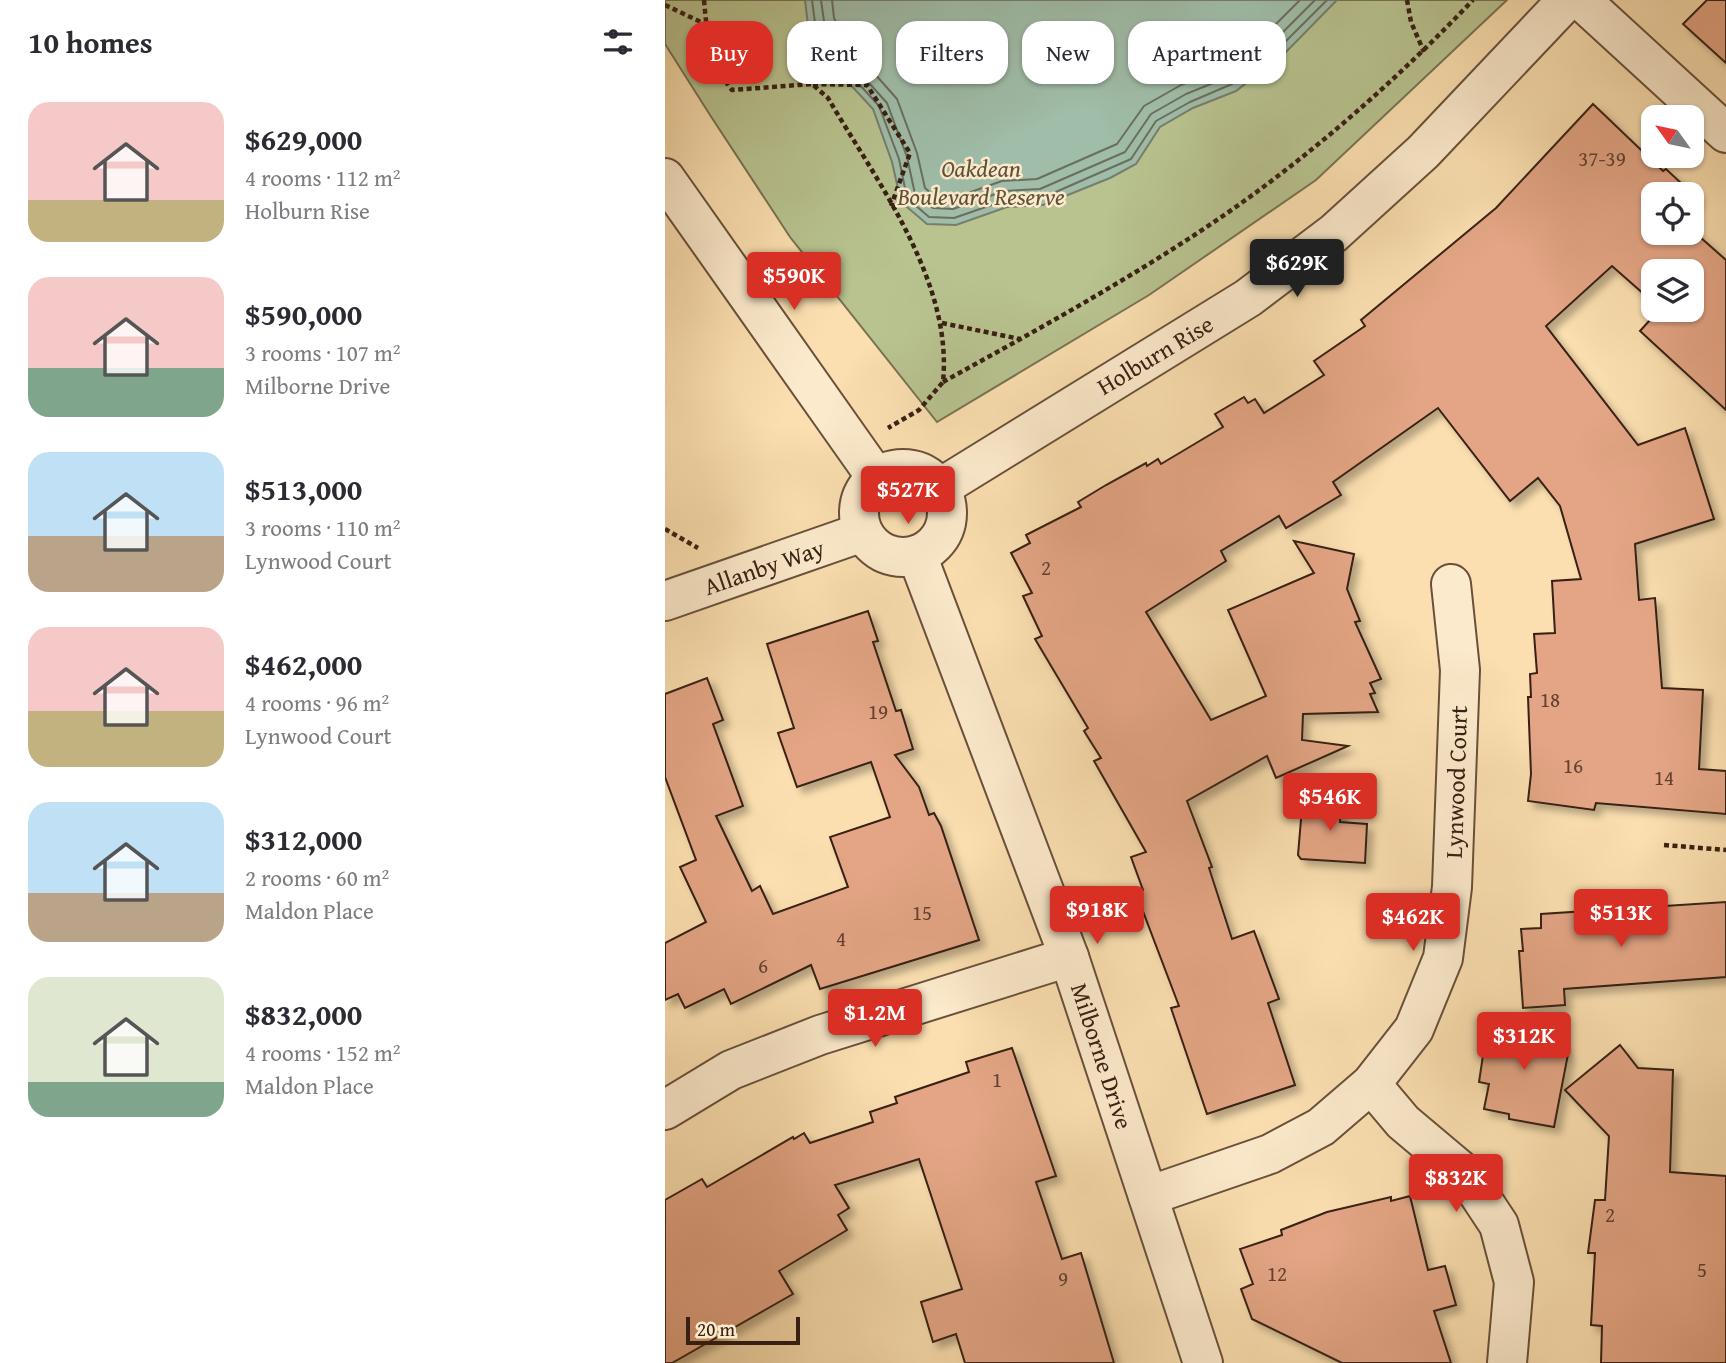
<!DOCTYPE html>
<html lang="en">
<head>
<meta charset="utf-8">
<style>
  body { margin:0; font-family:"Gentium Book Plus",serif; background:#f7f7f7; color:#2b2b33; height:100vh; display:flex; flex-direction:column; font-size:26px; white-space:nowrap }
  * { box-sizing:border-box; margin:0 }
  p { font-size:23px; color:#7c7c81 }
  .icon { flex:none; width:38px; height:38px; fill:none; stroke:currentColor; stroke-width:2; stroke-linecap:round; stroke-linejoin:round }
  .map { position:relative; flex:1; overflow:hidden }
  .panel { display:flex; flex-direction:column; background:#fff; width:665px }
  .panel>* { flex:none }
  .top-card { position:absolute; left:21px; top:21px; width:665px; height:63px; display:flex; gap:14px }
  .needle { width:46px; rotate:303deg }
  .tools { position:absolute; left:976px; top:105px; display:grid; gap:14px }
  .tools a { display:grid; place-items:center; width:63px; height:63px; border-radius:14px; background:#fff; box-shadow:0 2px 5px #0004; font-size:35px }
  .scale { position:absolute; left:21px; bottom:18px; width:114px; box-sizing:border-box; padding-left:7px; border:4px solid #382013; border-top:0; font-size:19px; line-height:24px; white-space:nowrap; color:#382013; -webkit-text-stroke:5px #fceacc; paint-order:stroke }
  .price { position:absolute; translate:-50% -60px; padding:0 16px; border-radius:7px; background:#d93025; color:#fff; font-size:23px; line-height:46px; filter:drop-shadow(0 2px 4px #0008) }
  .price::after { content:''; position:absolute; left:50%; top:42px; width:21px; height:16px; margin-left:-10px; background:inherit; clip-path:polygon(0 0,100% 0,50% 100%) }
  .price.current { background:#222; color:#fff }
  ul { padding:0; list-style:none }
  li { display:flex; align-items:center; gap:21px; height:175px; padding:0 28px }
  li span { display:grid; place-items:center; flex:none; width:196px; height:140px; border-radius:21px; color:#555 }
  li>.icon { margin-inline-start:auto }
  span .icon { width:84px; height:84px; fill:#fffc; stroke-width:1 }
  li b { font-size:30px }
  h2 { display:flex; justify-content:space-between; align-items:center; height:84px; padding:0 28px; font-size:30px }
  .pill { padding:0 24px; border-radius:21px; background:#fff; box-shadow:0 2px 5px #0004; font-size:24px; line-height:63px }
  .pill.current { background:#d93025; color:#fff }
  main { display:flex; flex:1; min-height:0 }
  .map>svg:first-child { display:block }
</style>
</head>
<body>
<main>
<section class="panel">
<h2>10 homes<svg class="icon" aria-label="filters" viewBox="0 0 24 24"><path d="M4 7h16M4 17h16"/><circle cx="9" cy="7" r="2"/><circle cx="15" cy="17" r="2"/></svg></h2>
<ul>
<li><span style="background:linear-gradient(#f6c9c9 70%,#c2b280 0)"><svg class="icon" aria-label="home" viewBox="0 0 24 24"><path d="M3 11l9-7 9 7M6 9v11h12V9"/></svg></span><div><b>$629,000</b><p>4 rooms · 112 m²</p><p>Holburn Rise</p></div></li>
<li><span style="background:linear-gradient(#f6c9c9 65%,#7fa58c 0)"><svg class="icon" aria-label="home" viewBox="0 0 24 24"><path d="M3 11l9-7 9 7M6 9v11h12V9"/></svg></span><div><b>$590,000</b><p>3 rooms · 107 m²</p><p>Milborne Drive</p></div></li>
<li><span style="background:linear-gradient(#bfe0f5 60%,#b9a48a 0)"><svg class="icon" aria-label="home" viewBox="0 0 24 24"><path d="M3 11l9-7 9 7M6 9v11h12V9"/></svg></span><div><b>$513,000</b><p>3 rooms · 110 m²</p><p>Lynwood Court</p></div></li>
<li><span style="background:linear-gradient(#f6c9c9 60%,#c2b280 0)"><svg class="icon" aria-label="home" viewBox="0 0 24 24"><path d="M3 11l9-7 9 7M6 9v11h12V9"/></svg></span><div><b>$462,000</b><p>4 rooms · 96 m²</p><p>Lynwood Court</p></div></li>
<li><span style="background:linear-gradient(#bfe0f5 65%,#b9a48a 0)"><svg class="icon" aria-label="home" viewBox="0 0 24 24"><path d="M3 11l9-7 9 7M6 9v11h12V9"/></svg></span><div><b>$312,000</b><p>2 rooms · 60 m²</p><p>Maldon Place</p></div></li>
<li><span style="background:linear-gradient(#dfe7d0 75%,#7fa58c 0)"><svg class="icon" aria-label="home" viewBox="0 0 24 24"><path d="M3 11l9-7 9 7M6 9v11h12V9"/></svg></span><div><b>$832,000</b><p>4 rooms · 152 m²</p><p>Maldon Place</p></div></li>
</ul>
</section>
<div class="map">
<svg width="1061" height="1363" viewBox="0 0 1061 1363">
  <defs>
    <filter id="shadow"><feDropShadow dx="6" dy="6" stdDeviation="3.5" flood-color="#0004"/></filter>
  </defs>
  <rect width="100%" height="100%" fill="#fbdfb0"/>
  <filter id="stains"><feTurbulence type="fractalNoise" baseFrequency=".00286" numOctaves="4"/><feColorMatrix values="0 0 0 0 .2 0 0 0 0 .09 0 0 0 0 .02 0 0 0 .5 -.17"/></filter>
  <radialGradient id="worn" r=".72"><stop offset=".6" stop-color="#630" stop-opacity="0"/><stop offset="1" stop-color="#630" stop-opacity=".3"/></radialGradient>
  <polygon fill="#b8c390" stroke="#787252" stroke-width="2" points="0,0 842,0 651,180 484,295 272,422 125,237 45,115 0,44"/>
  <polygon fill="#9fbda9" stroke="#767e6d" stroke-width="2" points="140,0 672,0 621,52 571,91 528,108 495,127 471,164 445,178 378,205 342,207 291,225 262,224 236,202 227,162 208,109 157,54 143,25"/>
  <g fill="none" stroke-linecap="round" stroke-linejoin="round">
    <g stroke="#6c6e5e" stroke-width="2">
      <polyline points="147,0 150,23 163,50 214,106 234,159 242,198 264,217 289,218 341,200 377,198 466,159 491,121 525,102 567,84 616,46 662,0"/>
      <polyline points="156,0 159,21 170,45 222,103 242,157 250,194 268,208 288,209 339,191 375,189 460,152 486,114 521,94 563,77 610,40 650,0"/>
      <polyline points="167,0 169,18 179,39 232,99 252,153 260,188 272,198 286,199 337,181 372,179 452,144 479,106 516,85 557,68 603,32 635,0"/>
    </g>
  </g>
  <g fill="#e3a585" stroke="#382013" stroke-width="2" filter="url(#shadow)">
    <polygon points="1042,0 1061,0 1061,63 1018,24"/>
    <polygon points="928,104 998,171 1001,169 1032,198 1027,203 1027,194 989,194 989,233 1027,233 1027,230 1061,260 1061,410 975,331 994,310 1027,310 1027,271 989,271 989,303 947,266 881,326 973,445 1020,428 1049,519 970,544 974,600 990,598 997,688 1038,690 1034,769 1061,771 1061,814 931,803 929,810 863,801 866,774 863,697 866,697 865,674 872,673 869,634 890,633 887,581 916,579 895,506 873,478 845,501 773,408 668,482 676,495 621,528 614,516 556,551 561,561 481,612 546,720 601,696 563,610 649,573 629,541 689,554 682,589 695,621 690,622 716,679 705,683 710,693 705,694 713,712 638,714 637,740 683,746 611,778 602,756 522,801 547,867 544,868 567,939 589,931 614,999 603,1003 630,1085 542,1114 506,1008 514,1006 471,893 478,890 466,857 481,852 429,761 436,758 419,731 423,728 370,639 377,636 358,596 367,593 346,553 365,543 361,535 416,507 413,502 441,485 481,463 482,466 493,459 496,464 558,427 550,414 579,397 583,403 590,399 599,413 659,375 649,361 700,326 696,320 831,208"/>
    <polygon points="203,611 213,641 208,642 231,711 236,710 248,749 230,755 254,787 264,815 269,813 276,826 314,940 155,989 146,965 66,1004 59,989 20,1008 13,994 0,1000 0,943 41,922 15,867 31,860 0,777 0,694 42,678 58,720 48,724 78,806 51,816 87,891 95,886 108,914 183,887 165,837 225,817 206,762 132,787 113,733 129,728 102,644"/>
    <polygon points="638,796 676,799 675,822 702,824 700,863 636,859 633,855"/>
    <polygon points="1061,902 1061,977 899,989 900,1005 858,1008 854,951 858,951 856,929 876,928 876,914"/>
    <polygon points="832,1016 880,1024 903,1054 889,1127 844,1119 844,1114 819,1109 824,1084 814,1082 819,1049 826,1050"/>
    <polygon points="955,1045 973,1068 1008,1070 1005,1172 1061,1176 1061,1363 936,1363 937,1326 926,1325 930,1253 923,1253 930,1200 940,1200 944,1136 900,1090"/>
    <polygon points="347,1048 391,1176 371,1182 397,1259 416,1253 449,1363 300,1363 291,1334 268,1342 256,1302 297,1289 254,1159 170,1185 184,1208 173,1215 182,1230 114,1271 128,1294 7,1363 0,1363 0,1200 37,1179 42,1187 128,1137 129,1139 139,1133 145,1143 208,1122 205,1112 232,1103 230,1097 304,1072 301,1062"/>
    <polygon points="745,1196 763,1270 780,1266 791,1305 769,1311 786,1363 677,1363 587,1319 576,1289 588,1284 575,1249 617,1235 616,1230 662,1212 726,1197 726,1201"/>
  </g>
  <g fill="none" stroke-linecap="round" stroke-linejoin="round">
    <g stroke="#69503a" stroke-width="42">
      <g id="minor">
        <polyline points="916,0 1061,133"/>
        <polyline points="0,178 211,477"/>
        <circle cx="238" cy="513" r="44"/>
        <polyline points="275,488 583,298 669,233 758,152 902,0"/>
        <polyline points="252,555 404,957 538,1363"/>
        <polyline points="0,601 198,532"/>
        <polyline points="706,1084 738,1122 801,1175 834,1225 849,1282 842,1363"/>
        <polyline points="0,1110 66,1070 155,1035 404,957"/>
        <polyline points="483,1196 605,1154 656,1127 706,1084 749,1029 778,958 787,887 795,670 786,584"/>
      </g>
    </g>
    <g stroke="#382013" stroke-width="4.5" stroke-dasharray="5 3.5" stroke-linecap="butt">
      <path d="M39,0C42,35 45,62 67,90L147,84L163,98C212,182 288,281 278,382L254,410L223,428"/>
      <polyline points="742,0 746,22 759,52"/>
      <polyline points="0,5 40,24"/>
      <polyline points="148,84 202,85 245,153 226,206"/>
      <polyline points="277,323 355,339"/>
      <path d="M278,382C363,335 450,287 531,234C632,168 725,87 808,0"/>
      <polyline points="0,529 33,548"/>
      <polyline points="999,845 1061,850"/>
    </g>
    <use href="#minor" stroke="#fceacc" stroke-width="38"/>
  </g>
  <g text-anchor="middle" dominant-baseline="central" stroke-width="5" stroke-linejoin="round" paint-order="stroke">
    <g font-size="21" fill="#634130">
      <text x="937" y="158">37-39</text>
      <text x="381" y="567">2</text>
      <text x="885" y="699">18</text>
      <text x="213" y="711">19</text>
      <text x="908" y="765">16</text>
      <text x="999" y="777">14</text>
      <text x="257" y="912">15</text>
      <text x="176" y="938">4</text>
      <text x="98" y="965">6</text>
      <text x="332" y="1079">1</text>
      <text x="945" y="1214">2</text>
      <text x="1037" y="1269">5</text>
      <text x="612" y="1273">12</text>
      <text x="398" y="1278">9</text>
    </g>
    <g font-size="24" font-style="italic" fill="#5e5138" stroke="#fceacc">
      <text x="316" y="168">Oakdean<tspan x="316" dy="28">Boulevard Reserve</tspan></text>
    </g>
    <g font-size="24" fill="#382013" stroke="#fceacc">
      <text transform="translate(490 355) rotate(-31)">Holburn Rise</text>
      <text transform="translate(99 567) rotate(-19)">Allanby Way</text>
      <text transform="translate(791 782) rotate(-88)">Lynwood Court</text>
      <text transform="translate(437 1056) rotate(72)">Milborne Drive</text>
    </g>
  </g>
  <rect width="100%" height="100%" filter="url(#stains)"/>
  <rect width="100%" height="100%" fill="url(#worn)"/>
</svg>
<div class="tools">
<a><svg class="needle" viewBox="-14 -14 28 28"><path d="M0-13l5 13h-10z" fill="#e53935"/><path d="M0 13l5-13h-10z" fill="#7c7c81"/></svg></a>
<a><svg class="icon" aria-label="locate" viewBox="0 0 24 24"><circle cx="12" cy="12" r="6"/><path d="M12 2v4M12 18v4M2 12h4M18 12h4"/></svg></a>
<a><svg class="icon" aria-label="layers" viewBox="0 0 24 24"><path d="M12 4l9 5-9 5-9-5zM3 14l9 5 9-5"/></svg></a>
</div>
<div class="scale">20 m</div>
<b class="price current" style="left:632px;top:299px">$629K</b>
<b class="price" style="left:129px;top:312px">$590K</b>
<b class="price" style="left:243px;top:526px">$527K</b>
<b class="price" style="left:665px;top:833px">$546K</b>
<b class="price" style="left:432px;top:946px">$918K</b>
<b class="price" style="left:956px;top:949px">$513K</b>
<b class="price" style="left:748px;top:953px">$462K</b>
<b class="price" style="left:210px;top:1049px">$1.2M</b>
<b class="price" style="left:859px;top:1072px">$312K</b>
<b class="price" style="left:791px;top:1214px">$832K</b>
<div class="top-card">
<a class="pill current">Buy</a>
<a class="pill">Rent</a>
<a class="pill">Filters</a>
<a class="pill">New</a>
<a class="pill">Apartment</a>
</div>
</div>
</main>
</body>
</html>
